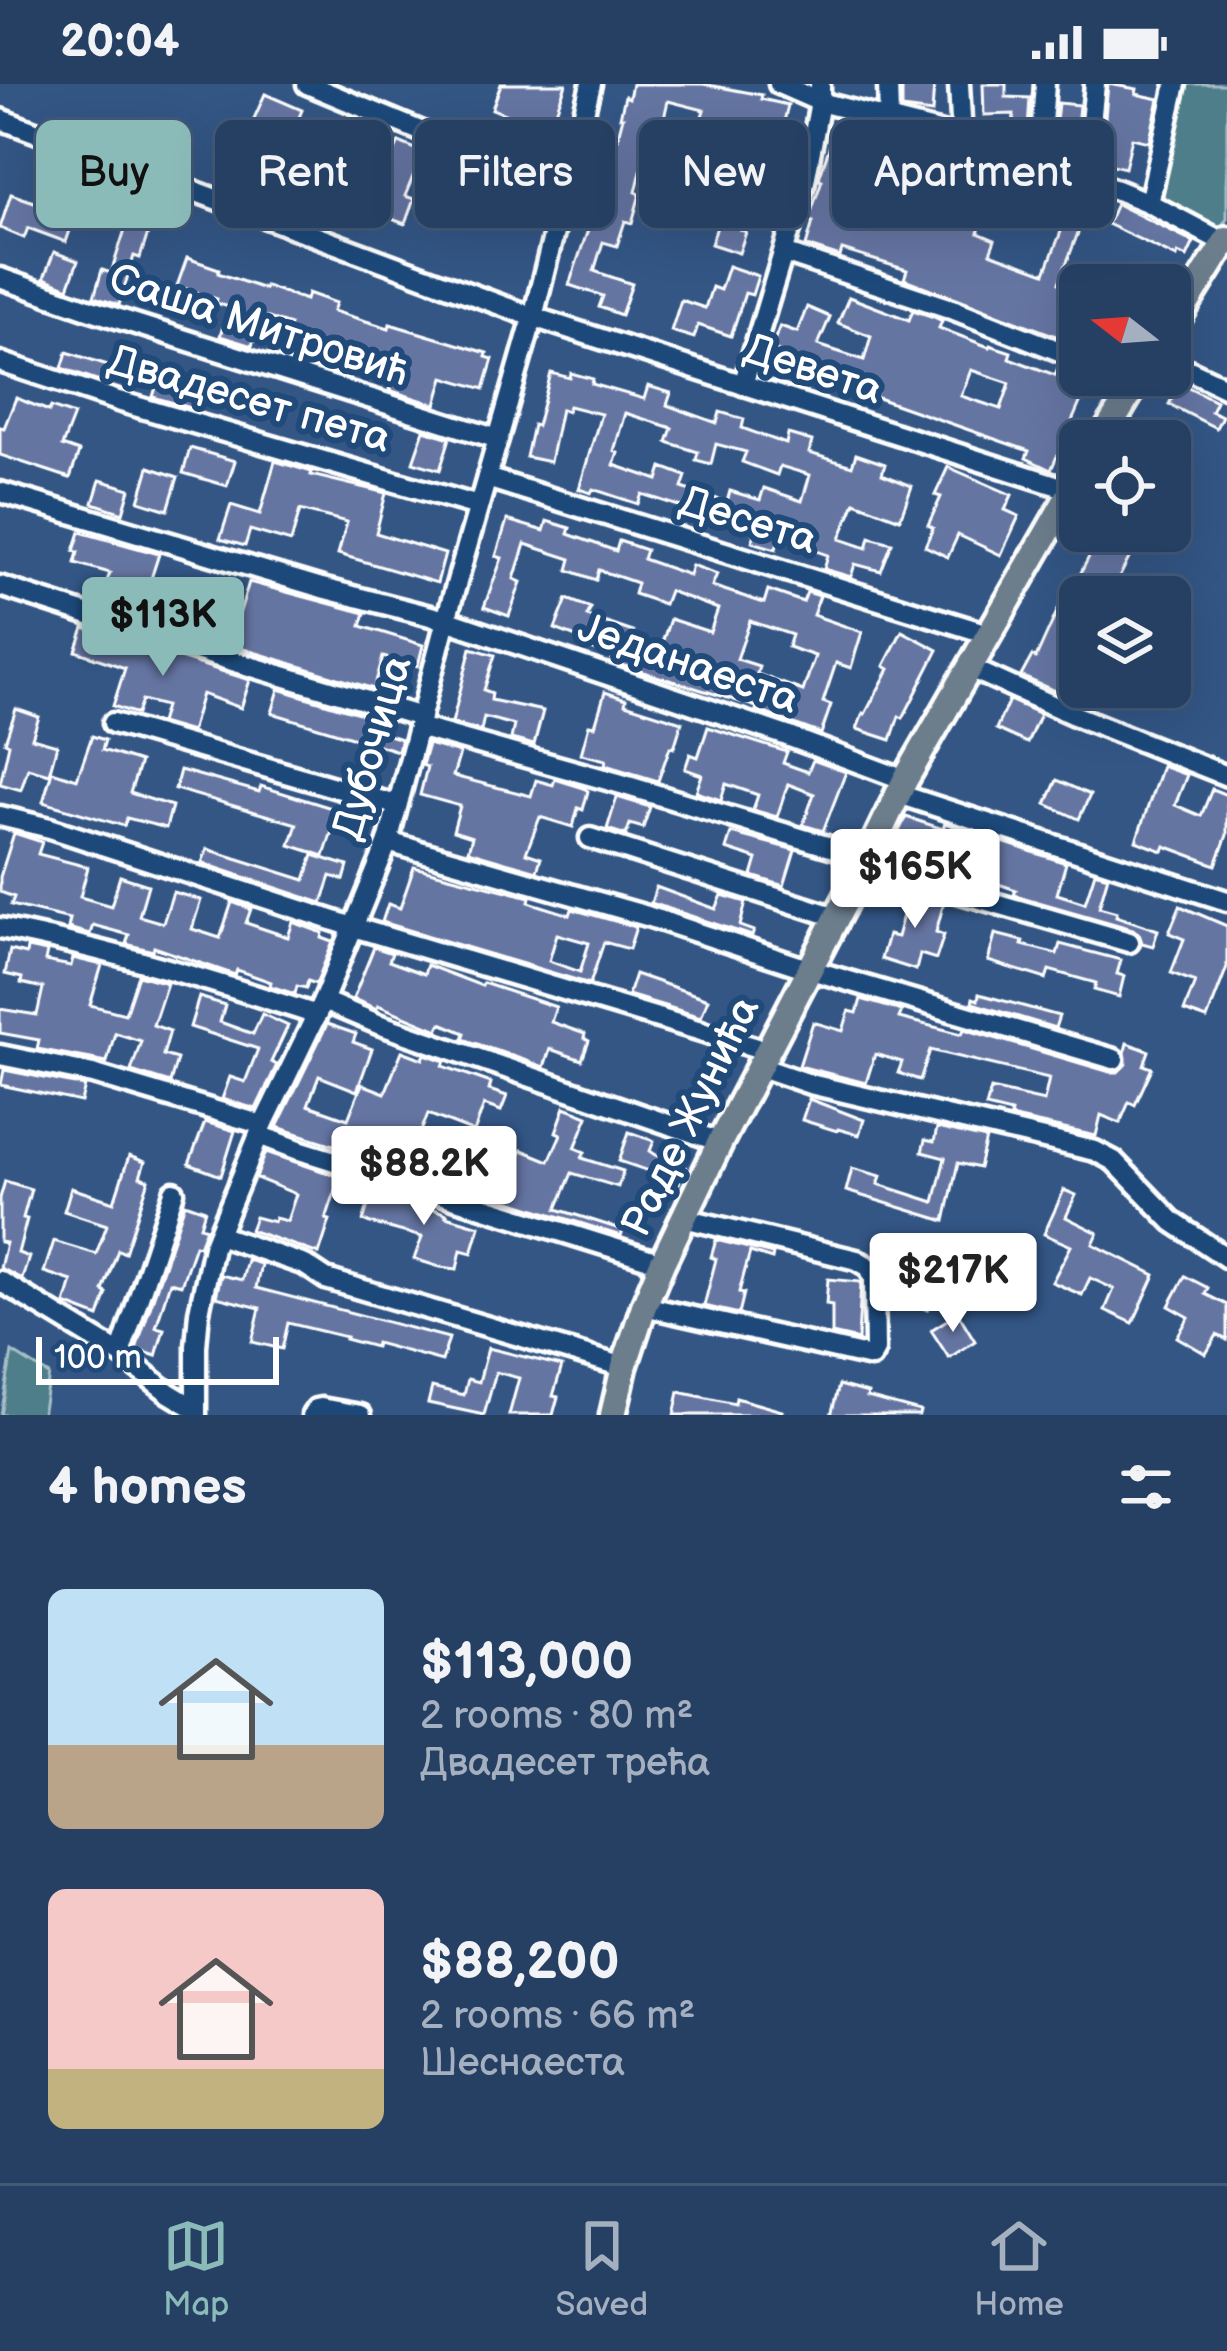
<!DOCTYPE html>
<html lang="en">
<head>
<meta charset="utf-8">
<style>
  body { margin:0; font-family:"Balsamiq Sans",sans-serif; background:#324b6d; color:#f1f3f6; height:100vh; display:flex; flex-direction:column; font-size:45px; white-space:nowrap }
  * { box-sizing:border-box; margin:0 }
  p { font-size:39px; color:#a4afbf }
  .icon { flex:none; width:66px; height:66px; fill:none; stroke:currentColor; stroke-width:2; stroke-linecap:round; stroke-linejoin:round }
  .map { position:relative; height:1331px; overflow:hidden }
  .sheet { display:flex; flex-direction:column; background:#264064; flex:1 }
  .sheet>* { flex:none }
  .banner { position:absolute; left:36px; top:36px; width:1155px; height:108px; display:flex; gap:24px }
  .needle { width:78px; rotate:287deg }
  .tools { position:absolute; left:1059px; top:180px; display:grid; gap:24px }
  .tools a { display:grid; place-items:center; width:132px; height:132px; border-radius:18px; background:#264064; box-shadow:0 12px 48px #0002,0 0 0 3px #425978; font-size:60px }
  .scale { position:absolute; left:36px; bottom:30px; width:243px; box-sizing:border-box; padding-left:12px; border:6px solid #fff; border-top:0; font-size:33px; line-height:42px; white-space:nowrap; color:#fff; -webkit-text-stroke:9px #1f4a7a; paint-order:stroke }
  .price { position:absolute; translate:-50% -102px; padding:0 27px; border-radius:12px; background:#fff; color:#222; font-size:39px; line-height:78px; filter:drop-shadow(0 3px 6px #0008) }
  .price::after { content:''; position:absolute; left:50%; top:72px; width:36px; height:27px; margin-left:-18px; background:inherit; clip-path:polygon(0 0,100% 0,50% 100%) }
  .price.current { background:#8bbbb9; color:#111 }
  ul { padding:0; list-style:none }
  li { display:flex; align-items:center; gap:36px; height:300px; padding:0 48px }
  li span { display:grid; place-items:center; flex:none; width:336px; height:240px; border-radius:18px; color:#555 }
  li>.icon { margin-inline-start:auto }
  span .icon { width:144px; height:144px; fill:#fffc; stroke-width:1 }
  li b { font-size:51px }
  h2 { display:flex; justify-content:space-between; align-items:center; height:144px; padding:0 48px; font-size:51px }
  .tag { padding:0 42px; border-radius:18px; background:#264064; box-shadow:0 12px 48px #0002,0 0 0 3px #425978; font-size:42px; line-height:108px }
  .tag.current { background:#8bbbb9; color:#111 }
  .status { display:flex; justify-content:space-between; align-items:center; height:84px; padding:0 60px; background:#264064; direction:ltr }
  .status svg { height:33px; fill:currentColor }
  .menu { display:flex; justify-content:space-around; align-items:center; height:168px; border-top:3px solid #425978; background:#264064; font-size:33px; color:#a4afbf }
  .menu a { display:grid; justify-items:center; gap:6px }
  .menu .current { color:#8bbbb9 }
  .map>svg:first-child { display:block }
</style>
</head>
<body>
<div class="status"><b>20:04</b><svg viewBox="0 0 49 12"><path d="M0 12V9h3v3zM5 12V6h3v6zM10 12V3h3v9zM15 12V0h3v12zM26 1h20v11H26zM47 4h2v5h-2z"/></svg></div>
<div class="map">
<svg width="1227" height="1331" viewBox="0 0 1227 1331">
  <rect width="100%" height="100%" fill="#335685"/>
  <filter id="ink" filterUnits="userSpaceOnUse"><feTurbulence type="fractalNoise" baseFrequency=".00833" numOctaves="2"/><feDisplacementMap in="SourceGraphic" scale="24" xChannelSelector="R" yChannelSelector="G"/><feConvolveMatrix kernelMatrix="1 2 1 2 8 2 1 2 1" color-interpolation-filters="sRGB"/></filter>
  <g filter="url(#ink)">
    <g fill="#4e7e89" stroke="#a6bec4" stroke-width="3">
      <polygon points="1178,0 1227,0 1227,134 1219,146 1149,119"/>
      <polygon points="12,1268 49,1291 42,1331 1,1331"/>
    </g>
    <g fill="#6575a2" stroke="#fff" stroke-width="3" fill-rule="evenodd">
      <polygon points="501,0 566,0 554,33 566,38 561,51 530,38 520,65 536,71 534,76 493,61 505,30 492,25"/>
      <path d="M632,0H703L762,11L761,15L788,21L782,46L775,45L758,104H756L741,146L746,148L739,169L711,160L718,140L711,138L712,134L685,124L694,98L690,97L694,85L645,70L636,108L640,110L632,139L625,137L617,162L603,158L594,187L632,200L621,231L599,223L603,212L569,201L593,131L597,133L623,33H620L625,12L629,14ZM668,17L704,26L693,61L660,51Z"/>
      <polygon points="902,0 934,0 932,29 902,25"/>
      <polygon points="983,0 1006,0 1006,13 1030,14 1027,60 1012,57 1014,30 984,31"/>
      <polygon points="1108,0 1137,5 1136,10 1159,15 1149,58 1132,54 1125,84 1101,78"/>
      <polygon points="265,10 302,26 291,53 253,37"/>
      <polygon points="1058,19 1079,21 1075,64 1065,63 1066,57 1054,55"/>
      <polygon points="838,37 883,48 882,51 947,67 935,112 959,121 973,84 1003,95 994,120 990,119 978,149 995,156 990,169 1045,189 1062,145 1018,130 1022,118 1055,122 1063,102 1092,112 1059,199 1080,208 1080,261 904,195 907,186 842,166 840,173 806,162 813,138 808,137 822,96 819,95 820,91"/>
      <polygon points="350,45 371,52 369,58 395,67 399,58 423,68 405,112 414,115 405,140 381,131 383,126 345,112 337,133 322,127 332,99 345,104 355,76 340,71"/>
      <polygon points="275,62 297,74 283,100 271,94 269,99 243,84 254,63 269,72"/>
      <polygon points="499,102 531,115 521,141 488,128"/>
      <polygon points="11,110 75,132 66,158 28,144 24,154 0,144"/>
      <polygon points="1116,120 1194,158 1187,173 1178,169 1177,173 1107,140"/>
      <polygon points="129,133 151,140 140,174 134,172 119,221 94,213 102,186 111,189"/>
      <polygon points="54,168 78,177 68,204 44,194"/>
      <polygon points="187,174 219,185 218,189 264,205 265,202 306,216 308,209 336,219 333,227 389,244 390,240 487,269 486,273 493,275 484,305 444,293 436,321 389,306 397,279 360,268 351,294 287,274 288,272 281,269 290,241 262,232 252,262 220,252 229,223 216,219 217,215 177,202"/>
      <polygon points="728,182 758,192 752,211 745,209 731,252 698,241 694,254 671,247 681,216 705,224 712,203 720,206"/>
      <path d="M849,213L909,236L913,226L934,233L942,237L939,244L989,263L990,261L1011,268L1009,274L1055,291L1059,281L1080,288V291H1092L1051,386L1026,374L1029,367L812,291L815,282L771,264L780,242L797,248L807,223L830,233L818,261L864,276L871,252L838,239ZM971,286L1010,299L1001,325L961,312Z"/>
      <polygon points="67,268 114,283 108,300 62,284"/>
      <path d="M551,289L570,294L571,289L593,295L592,300L644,315L648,302L671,309L667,321L717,339L720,328L744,335L742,344L786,360L788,350L812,357L809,369L852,382L856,370L885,380L882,390L912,402L900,435L855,418L840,455L867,464L870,453L892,459L881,487L855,480L851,493L824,485L828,471L779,454L776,465L752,458L755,445L708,432L705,443L681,436L685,424L642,410L638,420L593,405L591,409L579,405L601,330L569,322L567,327L561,325L550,378L526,373L533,341L537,342ZM625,329L672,344L667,358L698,368L696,376L711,380L716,360L746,368L742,378L777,391L780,382L810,391L802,417L764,404L760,416L730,407L727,418L682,404L686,392L662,383L658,396L614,381L618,369L614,367Z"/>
      <polygon points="158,296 196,307 191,324 153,313"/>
      <polygon points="1180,299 1216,317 1211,327 1222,332 1216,344 1169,320"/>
      <polygon points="16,314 49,327 51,323 74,331 62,362 79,368 70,394 0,371 0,343 4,344"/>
      <polygon points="424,346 450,354 440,386 413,378"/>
      <polygon points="190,364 235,377 227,402 183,389"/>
      <polygon points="275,377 312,388 311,391 386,409 376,449 445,470 437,499 338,470 347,438 300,426 291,458 250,446 245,462 220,455 231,421 260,430"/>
      <polygon points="149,383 178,393 168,426 139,417"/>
      <polygon points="948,383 1012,411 1005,426 1019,432 1001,471 958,451 948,473 925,462 933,444 928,441 941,413 935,411"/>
      <polygon points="100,396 130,405 123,429 93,419"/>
      <path d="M507,436L544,447L547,437L570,444L568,450L616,467L619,457L646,466L643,475L689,491L692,481L717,490L712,502L764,519L768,506L803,518L807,508L820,512L813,531L862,548L851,584L836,579L823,618L831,621L821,650L756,626L757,623L611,578L613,572L582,562L584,556L555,545L567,515L591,524L587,532L633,548L630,558L659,568L670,535L710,548L718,525L669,507L664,520L634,510L637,499L599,486L596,496L568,486L571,475L525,460L514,495L521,498L509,532L484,523L502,474L496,472ZM750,537L792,551L788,563L815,572L803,607L757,590L759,582L737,575Z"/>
      <polygon points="1076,447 1102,447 1135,463 1109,513 1100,513 1075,500 1092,467 1071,456"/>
      <polygon points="80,448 159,470 144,516 157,521 154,527 184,537 188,528 235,544 249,498 365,529 361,542 423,561 418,582 383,573 375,601 391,605 390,610 98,520 110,489 75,479 78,468 74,467"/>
      <polygon points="1060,521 1080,531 1080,603 1094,603 1085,620 1021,592 1032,572 1036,574"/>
      <polygon points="84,544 250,596 241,624 202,610 191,648 160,639 165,622 142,616 137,630 113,622 125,584 76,567"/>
      <polygon points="902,547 938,566 903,634 899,632 891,656 857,645 863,629 865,630 889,585 884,582"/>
      <polygon points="471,564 495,571 484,606 492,609 491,616 543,627 534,661 511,655 514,641 484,633 481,647 452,639"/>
      <polygon points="279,605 382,636 379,648 401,655 398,667 272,629"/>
      <polygon points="605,608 626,615 625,620 682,638 674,664 670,663 658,697 605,681 606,676 581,670 589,641 595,642"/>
      <polygon points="1009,616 1040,630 1027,659 996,645"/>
      <polygon points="16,625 39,633 32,654 57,661 49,690 28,684 21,706 0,700 9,660 5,658"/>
      <polygon points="708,643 787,668 783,679 808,688 813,676 846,688 823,747 803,741 814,710 788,700 777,733 753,726 758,711 726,700 721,716 696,708 702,691 685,685 690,670 698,673"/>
      <polygon points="92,652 105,656 102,666 140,678 130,709 172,722 166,744 127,734 124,742 43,718 52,687 77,695"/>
      <polygon points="428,660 460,669 453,692 531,712 536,696 553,701 555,695 584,704 588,707 583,726 578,724 573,743 540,733 526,769 541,774 537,787 468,767 472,753 453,747 460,722 420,711 427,683 422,681"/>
      <polygon points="1162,682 1187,691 1175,721 1201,732 1212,705 1227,711 1227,751 1216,781 1165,762 1163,767 1136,757"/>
      <polygon points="180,686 259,708 261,702 338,726 339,721 361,728 353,753 332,747 324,772 290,761 297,740 175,705"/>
      <polygon points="1057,696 1090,711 1079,735 1046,720"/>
      <polygon points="617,713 650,723 643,744 630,740 626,751 607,745"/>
      <polygon points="906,733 943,745 945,739 1066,779 1057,810 1085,819 1095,788 1108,792 1099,823 1117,828 1116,832 1158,846 1153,862 1142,859 1139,850 1133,845 1014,811 1016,806 981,794 985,780 947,766 940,789 908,780 915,756 898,749"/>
      <polygon points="14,749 42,758 38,770 88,783 80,813 111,822 120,792 148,801 139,832 163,839 173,808 201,816 192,845 220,854 232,818 251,825 246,839 288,853 293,838 323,849 322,854 333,858 316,900 308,897 306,904 297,902 295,910 270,902 271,898 237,886 235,891 154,863 153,867 126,860 129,851 93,841 90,850 82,848 68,844 70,835 11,821 14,813 0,808 0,793"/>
      <polygon points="731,749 795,766 784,802 752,792 757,775 726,765"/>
      <polygon points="207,765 305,796 313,771 348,782 344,796 331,792 322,819 202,779"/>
      <path d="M414,783L530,813L529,818L570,831L572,825L636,843L629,865L604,858L590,900L382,838L388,820L400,824ZM557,850L589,859L580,888L549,877Z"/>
      <polygon points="656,803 716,825 722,811 746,818 740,842 754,847 752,852 651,819"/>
      <polygon points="902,806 944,818 936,848 944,851 936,875 920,870 916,886 881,875 888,851 897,853 905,824 898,822"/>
      <polygon points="1180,822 1227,842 1227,883 1207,935 1184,927 1195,898 1171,889 1184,855 1169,849"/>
      <polygon points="995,850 1023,857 1022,861 1057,870 1060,860 1121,876 1117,890 1124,892 1119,913 1094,906 1096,899 1049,886 1046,895 988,877"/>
      <polygon points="374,863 392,869 389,877 424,890 427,881 482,902 483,899 556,923 551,938 585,950 584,954 589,957 582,976 550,965 544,983 463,955 465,949 441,939 438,946 378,921 377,925 353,915"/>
      <polygon points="27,864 47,868 45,877 71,882 73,874 102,881 90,921 125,930 138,891 167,899 153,941 170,947 163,971 177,975 170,999 131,987 141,957 115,949 107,978 37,965 39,956 0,949 0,925 37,931 43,904 21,899 22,894 5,890 10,866 26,870"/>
      <polygon points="635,890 708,915 701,933 628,911"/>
      <polygon points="979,910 1059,932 1055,944 972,919 973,914 978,916"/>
      <polygon points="199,913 225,921 220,938 253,950 262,930 288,942 271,978 277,981 256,1025 222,1015 230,993 245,998 258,965 190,943"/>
      <polygon points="861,915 902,927 899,934 962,950 964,945 1110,988 1118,988 1126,980 1125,967 1127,959 1149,967 1144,981 1152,984 1135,1021 1129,1018 1120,1039 1101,1031 1096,1052 1010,1033 1011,1029 986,1023 991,1005 1044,1017 1049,994 930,966 920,996 898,989 902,978 875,970 866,999 799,982 813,938 843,947 849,927 857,929"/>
      <polygon points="327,940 356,950 353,958 372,965 357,1007 319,992 308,1021 348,1035 362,1000 385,1009 402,967 423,975 425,970 445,977 443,982 491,999 489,1006 507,1012 501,1027 484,1021 474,1048 428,1030 418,1055 465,1072 509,1093 522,1066 549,1077 561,1050 556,1048 565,1023 588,1032 575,1064 585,1068 582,1074 623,1087 618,1103 572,1089 557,1125 623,1146 621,1152 277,1043"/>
      <polygon points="4,986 85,1002 81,1018 1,1001"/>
      <polygon points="809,1015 864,1036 859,1051 838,1045 837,1047 802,1036"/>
      <polygon points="205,1038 235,1047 221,1092 189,1080"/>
      <polygon points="937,1044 986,1055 979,1084 958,1079 945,1137 846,1107 852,1084 881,1092 878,1100 934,1118 945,1074 922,1068 925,1056 934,1058"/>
      <polygon points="629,1048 654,1057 650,1067 656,1071 686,1083 679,1099 664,1093 662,1097 651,1092 652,1088 619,1077"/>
      <polygon points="266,1068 340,1093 326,1135 330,1136 319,1170 250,1146 255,1133 274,1138 275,1134 287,1137 296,1110 256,1094"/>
      <polygon points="129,1072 145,1078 140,1093 149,1096 125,1169 118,1166 103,1207 107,1209 99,1233 65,1220 72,1197 44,1188 54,1157 96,1170 107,1141 64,1127 71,1104 114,1118"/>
      <polygon points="5,1097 31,1105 23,1134 27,1135 18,1169 29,1173 22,1195 0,1184 6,1159 0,1158 0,1114"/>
      <polygon points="374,1103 447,1130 446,1132 480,1142 472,1169 461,1166 457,1185 440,1183 414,1175 422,1153 363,1137"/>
      <polygon points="1064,1106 1076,1111 1066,1133 1098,1149 1093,1160 1155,1191 1133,1239 1105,1226 1114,1205 1090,1194 1082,1211 1052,1198 1071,1162 1044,1150"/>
      <polygon points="185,1119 205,1126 200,1142 206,1144 199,1162 195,1161 181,1201 170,1198 156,1243 164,1245 156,1272 136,1265"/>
      <polygon points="716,1156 773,1170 772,1175 750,1168 739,1208 744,1209 739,1230 704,1222 716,1175 711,1173"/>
      <polygon points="247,1176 261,1180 256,1204 449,1254 442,1277 376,1259 375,1263 345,1255 346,1253 288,1239 282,1265 252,1258 260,1224 216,1213 221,1191 242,1196"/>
      <polygon points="907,1188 938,1200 928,1226 898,1215"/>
      <polygon points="1185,1192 1208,1204 1205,1210 1227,1221 1227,1256 1217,1251 1206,1270 1177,1253 1189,1233 1169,1222"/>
      <polygon points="828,1195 861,1198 858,1256 832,1250 832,1221 826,1220"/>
      <polygon points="958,1229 975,1257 949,1274 931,1246"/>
      <polygon points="488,1264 562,1282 553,1312 558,1313 553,1331 509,1331 519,1294 496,1288 484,1331 428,1319 432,1303 464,1311 468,1295 479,1298"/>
      <polygon points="839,1301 868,1309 867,1313 920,1327 919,1331 831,1331"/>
      <polygon points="679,1308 735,1320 736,1314 782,1327 781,1331 674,1331"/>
    </g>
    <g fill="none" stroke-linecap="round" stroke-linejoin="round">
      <g stroke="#fff" stroke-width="27">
        <g id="minor">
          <polyline points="307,0 466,66 565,101"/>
          <polyline points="779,0 820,18 962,54 1117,106 1149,119 1225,159"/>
          <polyline points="888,0 889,34"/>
          <polyline points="959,0 962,54"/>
          <polyline points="0,35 533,233 1071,406"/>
          <polyline points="1039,79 1045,0"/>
          <polyline points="1085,97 1095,0"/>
          <polyline points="1149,119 1176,0"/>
          <polyline points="784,169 952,225 1080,275"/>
          <polyline points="0,194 91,226 498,355"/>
          <polyline points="1170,277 1227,304"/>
          <polyline points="0,278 118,317 478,422"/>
          <polyline points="743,301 805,97 820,18 820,0"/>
          <polyline points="487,394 988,550"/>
          <polyline points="0,408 322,504 446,536 787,652 905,696"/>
          <polyline points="0,502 209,570 421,633"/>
          <polyline points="968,583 1074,631 1227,692"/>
          <polyline points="113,639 396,721"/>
          <polyline points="418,643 618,699 837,765 864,781 1129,858"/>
          <polyline points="898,710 1227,817"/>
          <polyline points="0,732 50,744 353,843 768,967"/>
          <polyline points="590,754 836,833"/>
          <polyline points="388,758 647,832 808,885 1114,975"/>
          <path d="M0,844C108,865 212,897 317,931"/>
          <polyline points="323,917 378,940 720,1058"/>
          <polyline points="0,971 93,990 263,1041"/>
          <polyline points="760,983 810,1000 1095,1067 1114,1077 1173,1138 1227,1174"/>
          <polyline points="259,1051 299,1066 662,1179"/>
          <polyline points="218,1151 305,1181 326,1195 624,1283"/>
          <polyline points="0,1197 120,1270 169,1309 194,1324"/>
          <polyline points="644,1222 871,1273 875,1266 874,1194 869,1183 857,1176 684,1134"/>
          <polyline points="120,1270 174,1108"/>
          <polyline points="196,1331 196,1262 199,1228 213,1163 263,1041 323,917 388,758 446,536 533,233 591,0"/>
          <polyline points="312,1331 316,1325 321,1324 361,1331"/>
        </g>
      </g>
      <g stroke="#fff" stroke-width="33">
        <g id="major">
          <polyline points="1170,247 1227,155"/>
          <polyline points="1101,357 1141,291"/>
          <polyline points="613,1331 624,1283 644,1222 662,1179 720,1058 864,781 905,696 1080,392"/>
        </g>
      </g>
      <use href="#minor" stroke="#1f4a7a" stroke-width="18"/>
      <use href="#major" stroke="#6c7d8c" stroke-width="24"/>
    </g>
  </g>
  <g text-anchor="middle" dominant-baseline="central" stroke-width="12" stroke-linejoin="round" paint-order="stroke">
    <g font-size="42" fill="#fff" stroke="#1f4a7a">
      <text transform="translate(259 242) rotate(18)">Саша Митровић</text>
      <text transform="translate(813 286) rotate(18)">Девета</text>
      <text transform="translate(249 316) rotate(16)">Двадесет пета</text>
      <text transform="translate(748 437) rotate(17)">Десета</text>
      <text transform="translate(688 580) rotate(19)">Једанаеста</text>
      <text transform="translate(373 664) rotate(-74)">Дубочица</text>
      <text transform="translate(691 1033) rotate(-64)">Раде Жунића</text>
    </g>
  </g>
</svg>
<div class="tools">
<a><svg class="needle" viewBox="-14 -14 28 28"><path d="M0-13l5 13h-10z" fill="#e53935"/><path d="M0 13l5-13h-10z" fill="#a4afbf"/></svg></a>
<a><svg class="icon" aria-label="locate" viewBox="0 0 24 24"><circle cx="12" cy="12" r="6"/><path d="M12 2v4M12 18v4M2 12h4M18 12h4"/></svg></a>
<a><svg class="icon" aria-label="layers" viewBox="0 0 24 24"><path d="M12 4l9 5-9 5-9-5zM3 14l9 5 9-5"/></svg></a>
</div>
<div class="scale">100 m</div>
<b class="price current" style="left:163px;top:595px">$113K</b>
<b class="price" style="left:915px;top:847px">$165K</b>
<b class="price" style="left:424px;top:1144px">$88.2K</b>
<b class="price" style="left:953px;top:1251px">$217K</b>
<div class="banner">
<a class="tag current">Buy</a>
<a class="tag">Rent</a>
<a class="tag">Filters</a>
<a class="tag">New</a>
<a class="tag">Apartment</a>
</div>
</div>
<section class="sheet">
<h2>4 homes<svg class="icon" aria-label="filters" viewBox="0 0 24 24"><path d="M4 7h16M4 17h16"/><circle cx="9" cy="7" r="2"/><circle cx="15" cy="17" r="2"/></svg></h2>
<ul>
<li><span style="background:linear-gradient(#bfe0f5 65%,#b9a48a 0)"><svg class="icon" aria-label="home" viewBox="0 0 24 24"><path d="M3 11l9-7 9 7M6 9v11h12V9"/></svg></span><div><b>$113,000</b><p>2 rooms · 80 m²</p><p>Двадесет трећа</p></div></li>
<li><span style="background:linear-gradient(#f6c9c9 75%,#c2b280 0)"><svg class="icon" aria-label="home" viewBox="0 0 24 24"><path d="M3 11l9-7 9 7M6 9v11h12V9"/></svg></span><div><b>$88,200</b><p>2 rooms · 66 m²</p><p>Шеснаеста</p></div></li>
</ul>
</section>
<nav class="menu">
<a class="current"><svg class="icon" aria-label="map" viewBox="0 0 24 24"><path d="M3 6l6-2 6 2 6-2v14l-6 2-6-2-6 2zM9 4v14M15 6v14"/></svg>Map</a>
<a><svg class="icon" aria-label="saved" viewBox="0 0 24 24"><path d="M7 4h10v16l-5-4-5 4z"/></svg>Saved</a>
<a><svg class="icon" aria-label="home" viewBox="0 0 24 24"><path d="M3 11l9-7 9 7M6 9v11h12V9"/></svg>Home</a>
</nav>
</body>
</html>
